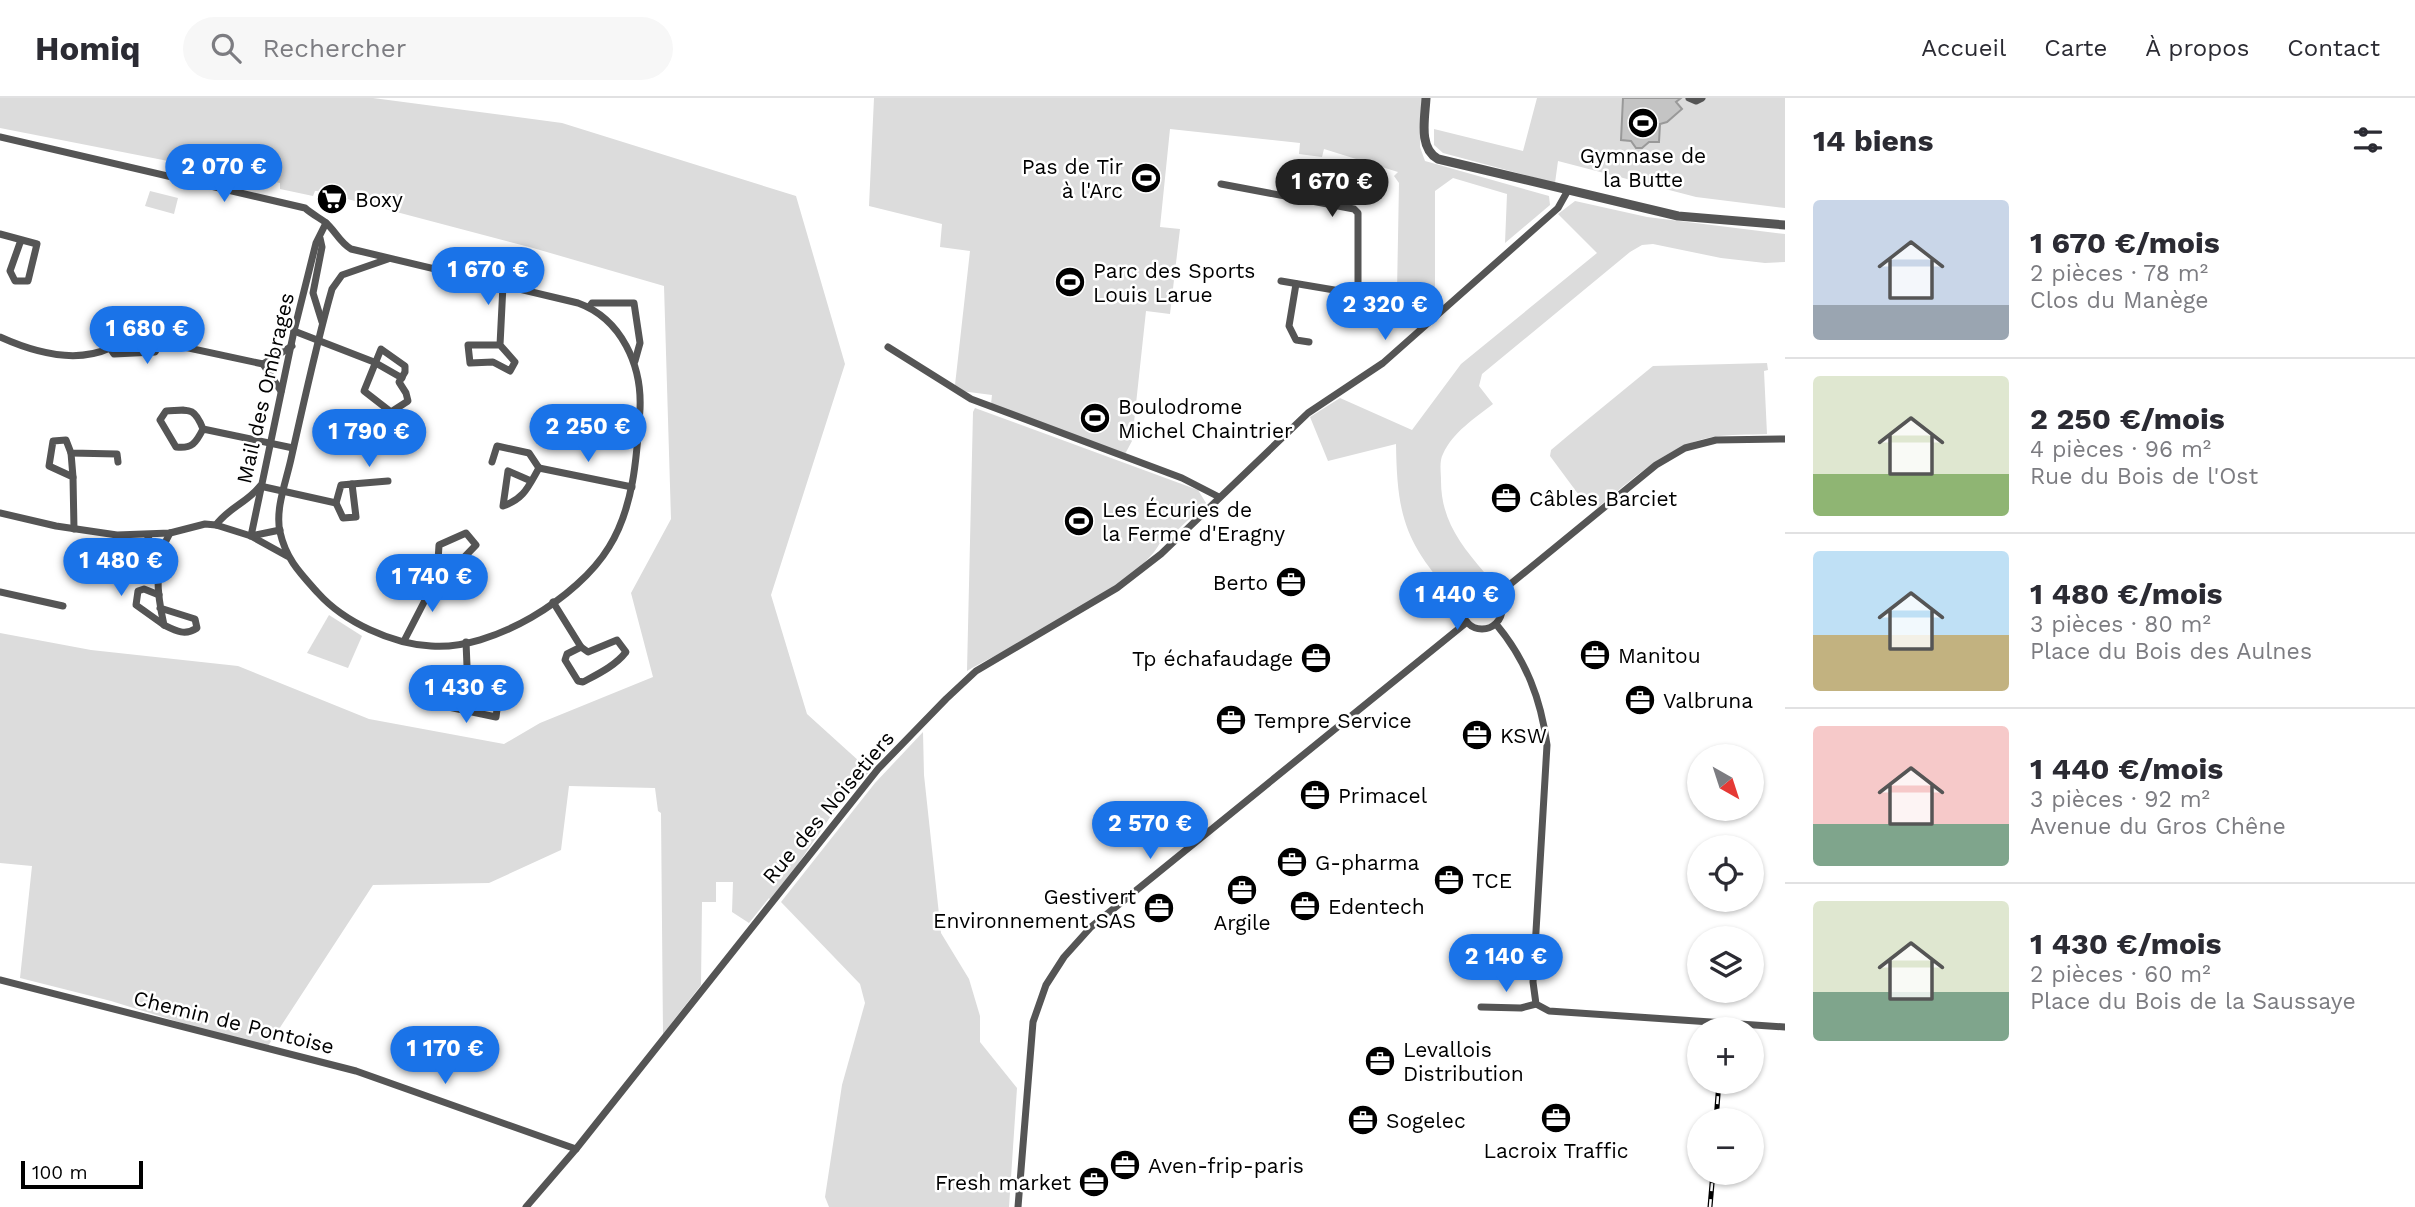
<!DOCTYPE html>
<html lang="fr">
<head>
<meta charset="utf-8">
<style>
  body { margin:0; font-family:"Work Sans",sans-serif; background:#f7f7f7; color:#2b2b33; height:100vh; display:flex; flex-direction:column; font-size:26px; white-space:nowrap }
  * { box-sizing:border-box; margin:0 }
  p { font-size:23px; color:#7c7c81 }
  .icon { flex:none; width:38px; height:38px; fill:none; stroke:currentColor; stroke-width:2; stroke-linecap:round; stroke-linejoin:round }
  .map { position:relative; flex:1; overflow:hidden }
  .panel { display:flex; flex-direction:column; background:#fff; width:630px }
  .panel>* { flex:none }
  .needle { width:46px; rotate:141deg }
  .fabs { position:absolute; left:1687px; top:646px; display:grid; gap:14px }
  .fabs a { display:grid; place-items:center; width:77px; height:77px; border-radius:50%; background:#fff; box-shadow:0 2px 5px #0004; font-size:35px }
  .scale { position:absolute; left:21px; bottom:18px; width:122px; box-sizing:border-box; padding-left:7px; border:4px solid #000; border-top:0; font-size:19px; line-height:24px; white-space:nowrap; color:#000; -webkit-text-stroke:5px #fff; paint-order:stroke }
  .price { position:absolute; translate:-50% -60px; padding:0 16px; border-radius:24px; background:#1a73e8; color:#fff; font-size:23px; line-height:46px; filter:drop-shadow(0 2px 4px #0008) }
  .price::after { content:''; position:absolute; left:50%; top:42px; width:21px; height:16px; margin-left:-10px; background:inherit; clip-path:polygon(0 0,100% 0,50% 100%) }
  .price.active { background:#222; color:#fff }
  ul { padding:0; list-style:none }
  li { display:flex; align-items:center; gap:21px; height:175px; padding:0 28px }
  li+li { border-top:2px solid #e1e1e2 }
  li span { display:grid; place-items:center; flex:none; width:196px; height:140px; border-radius:7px; color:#555 }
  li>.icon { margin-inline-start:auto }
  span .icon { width:84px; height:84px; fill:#fffc; stroke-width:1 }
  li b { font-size:30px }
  h2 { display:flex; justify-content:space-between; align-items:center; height:84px; padding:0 28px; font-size:30px }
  header { display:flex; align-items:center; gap:42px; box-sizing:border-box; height:98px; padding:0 35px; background:#fff; border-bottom:2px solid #e1e1e2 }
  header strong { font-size:33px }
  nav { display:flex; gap:38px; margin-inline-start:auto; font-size:24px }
  .search { width:490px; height:63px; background:#f7f7f7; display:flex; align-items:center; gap:18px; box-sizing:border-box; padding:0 24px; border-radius:38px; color:#7c7c81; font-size:26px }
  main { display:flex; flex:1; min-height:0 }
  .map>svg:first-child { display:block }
</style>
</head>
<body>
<header>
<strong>Homiq</strong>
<div class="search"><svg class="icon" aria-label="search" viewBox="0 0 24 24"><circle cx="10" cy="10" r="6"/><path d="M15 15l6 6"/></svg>Rechercher</div>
<nav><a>Accueil</a><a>Carte</a><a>À propos</a><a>Contact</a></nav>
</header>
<main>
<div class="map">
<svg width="1785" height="1109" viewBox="0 0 1785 1109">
  <rect width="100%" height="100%" fill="#fff"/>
  <g fill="#dcdcdc">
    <polygon points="0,0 373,0 562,25 796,98 845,266 771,497 807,616 870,673 835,712 772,804 769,800 749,825 732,814 733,784 716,784 716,804 702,804 701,887 663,936 661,715 658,713 655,690 569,688 561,752 489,785 373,787 266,951 111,903 20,880 32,768 0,765 0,535 91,552 238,568 369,621 504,646 540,625 653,579 631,495 671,421 664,188 533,150 317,93 315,93 313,98 280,91 280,85 0,30"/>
    <polygon points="874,0 1422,0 1420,49 1425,63 1549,98 1550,107 1505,145 1507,96 1453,80 1435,93 1435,204 1442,205 1431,215 1424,215 1409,198 1397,194 1399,85 1394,78 1398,74 1324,51 1322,59 1299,56 1300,45 1170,31 1160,129 1180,131 1170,216 1146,213 1132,343 1125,356 991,306 992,297 961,293 955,287 970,153 940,149 942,126 869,108"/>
    <polygon points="1537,0 1785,0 1785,110 1696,99 1558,63 1555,85 1443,55 1434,47 1434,31 1523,53"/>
    <polygon points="150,93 178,100 174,116 145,108"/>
    <path d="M1575,103L1647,119L1785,136V164L1765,165L1721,160L1653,146L1642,147L1630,154L1482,276L1479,288L1493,306C1474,321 1453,334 1443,356C1439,363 1441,374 1441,383C1441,421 1460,446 1484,474L1454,499C1405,445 1397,418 1396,346L1328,363L1310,319L1340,300L1412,332L1461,266L1597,155L1558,116Z"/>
    <path d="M1767,265L1768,272L1764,273L1767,336C1749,337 1730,336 1712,339C1666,348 1632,382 1597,410L1587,408L1550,358L1551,352L1570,336L1653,268Z"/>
    <path d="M975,310L1198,392L1206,405L1167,442H1161C1146,484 1009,549 967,573L973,314Z"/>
    <polygon points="329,517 362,538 348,570 307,555"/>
    <polygon points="923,634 924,677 941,835 969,881 980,918 980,944 1017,990 1009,1109 829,1109 825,1099 842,987 865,905 860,886 781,804 875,685"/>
  </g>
  <polygon fill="#c4c4c4" stroke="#999" stroke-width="2" points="1623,0 1681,0 1676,4 1682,11 1667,24 1660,26 1659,44 1649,44 1642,50 1636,50 1631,43 1621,42"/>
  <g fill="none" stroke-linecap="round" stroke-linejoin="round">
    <g stroke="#555" stroke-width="7">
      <polyline points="1689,0 1696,3 1702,0"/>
      <path d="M0,39L305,110C312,116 318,119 325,124C335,132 339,144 351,151L578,205C622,221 642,268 640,311C637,357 634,409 609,449C578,500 492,553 431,548C392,546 344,524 318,495C300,475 286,461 280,434C275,411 286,384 291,361C304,304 316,247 332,191L342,177L388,161"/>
      <polyline points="1221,86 1354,111 1358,115 1358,196 1281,183"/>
      <polyline points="0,136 37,146 28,183 15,183 10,173 21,142"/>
      <polyline points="320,140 322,149 313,195 322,224"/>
      <polyline points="1296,186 1289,228 1296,242 1309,244"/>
      <polyline points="1358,196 1402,203 1427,225"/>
      <polyline points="589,209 592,205 634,205 640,245 635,263"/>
      <polyline points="294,233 374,264 402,280"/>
      <path d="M0,239C33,254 75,266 110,250L112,244L156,243L263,266L281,293"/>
      <polyline points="500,247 468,247 470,265 493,264 510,273 515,264 500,247 503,187"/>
      <polyline points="888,249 971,301 1182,380 1219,399"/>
      <polyline points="110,250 114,256 155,254 160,245"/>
      <polygon points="381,251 405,268 405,274 399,284 406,295 408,303 391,314 364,293"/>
      <polyline points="263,266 292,248"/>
      <path d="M203,331C194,308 189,312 166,313L160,322L176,349C192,351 196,345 203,331L293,350"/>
      <polyline points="71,355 73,379"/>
      <polyline points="492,364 497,348 529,355 539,370"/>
      <polyline points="539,370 632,389"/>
      <path d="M531,383L508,373L503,408C524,401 528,389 539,370"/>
      <polygon points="352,386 356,419 343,420 336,405 341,387"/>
      <polyline points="352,386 388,383"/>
      <polyline points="0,415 56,428 117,437 170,435 205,426 216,427 251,438 287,458"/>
      <path d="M216,427C228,410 248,404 260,388L336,405"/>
      <polyline points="74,431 73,379 49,368 53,343 66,342 71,355 117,356 118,364"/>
      <polyline points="280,432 251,438 294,233 316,145 326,125"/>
      <polyline points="147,437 159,461"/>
      <circle cx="1482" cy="511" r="20"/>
      <polyline points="0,494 63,508"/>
      <polyline points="159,497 144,491 138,493 136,507 164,527"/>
      <polyline points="1497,497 1656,367 1685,350 1716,342 1785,341"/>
      <polyline points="553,504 581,549"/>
      <path d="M160,510L195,521L197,530C185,538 176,533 164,527C157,496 153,463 170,435"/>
      <path d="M1496,526C1526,562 1541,601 1547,647L1533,884L1536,906L1549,913L1785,929"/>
      <path d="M617,542L626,554C615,568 598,576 583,584L578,583L565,562L567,556L581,549L588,554Z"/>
      <polyline points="404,543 437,479 439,447 466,435 476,447 449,475 437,479"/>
      <polyline points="466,544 468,592"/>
      <polygon points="468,592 472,600 498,604 496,619 439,607 440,596"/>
      <polyline points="0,882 356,973 576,1051"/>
      <polyline points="1481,909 1521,910 1536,906"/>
      <polyline points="526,1109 576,1051 878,671 946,601 976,573 1117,490 1161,456 1308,315 1383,265 1558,110 1567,94"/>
      <polyline points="1018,1109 1033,924 1046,887 1064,859 1091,829 1467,524"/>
    </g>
    <path stroke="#555" stroke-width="9" d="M1426,0C1425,20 1418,50 1438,61L1678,118L1785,127"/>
    <g stroke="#000" stroke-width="5">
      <g id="rail">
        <polyline points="1720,931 1720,924"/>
        <polyline points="1716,1022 1719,984"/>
        <polyline points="1710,1109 1713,1074"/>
      </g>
    </g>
    <use href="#rail" stroke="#fff" stroke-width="2.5" stroke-dasharray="8" stroke-linecap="butt"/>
  </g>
  <defs>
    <g id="stadium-disc" transform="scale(1.575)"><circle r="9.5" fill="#000" stroke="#fff"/><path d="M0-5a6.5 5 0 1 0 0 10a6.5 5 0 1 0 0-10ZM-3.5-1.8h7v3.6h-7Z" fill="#fff"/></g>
    <g id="supermarket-disc" transform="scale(1.575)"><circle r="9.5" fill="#000" stroke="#fff"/><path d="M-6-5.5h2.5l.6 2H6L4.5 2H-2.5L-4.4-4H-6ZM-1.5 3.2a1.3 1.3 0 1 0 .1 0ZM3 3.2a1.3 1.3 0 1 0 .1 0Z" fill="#fff"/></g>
    <g id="office-disc" transform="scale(1.575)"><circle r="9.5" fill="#000" stroke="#fff"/><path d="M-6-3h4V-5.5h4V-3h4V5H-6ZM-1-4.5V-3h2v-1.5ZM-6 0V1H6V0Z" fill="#fff"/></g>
  </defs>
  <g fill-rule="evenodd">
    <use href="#stadium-disc" x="1643" y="25"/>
    <use href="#stadium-disc" x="1146" y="80"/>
    <use href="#supermarket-disc" x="332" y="101"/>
    <use href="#stadium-disc" x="1070" y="184"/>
    <use href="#stadium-disc" x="1095" y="320"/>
    <use href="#office-disc" x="1506" y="400"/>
    <use href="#stadium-disc" x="1079" y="423"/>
    <use href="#office-disc" x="1291" y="484"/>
    <use href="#office-disc" x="1595" y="557"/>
    <use href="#office-disc" x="1316" y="560"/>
    <use href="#office-disc" x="1640" y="602"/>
    <use href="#office-disc" x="1231" y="622"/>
    <use href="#office-disc" x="1477" y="637"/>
    <use href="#office-disc" x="1315" y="697"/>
    <use href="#office-disc" x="1292" y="764"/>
    <use href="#office-disc" x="1449" y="782"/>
    <use href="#office-disc" x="1242" y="792"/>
    <use href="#office-disc" x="1305" y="808"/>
    <use href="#office-disc" x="1159" y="810"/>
    <use href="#office-disc" x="1380" y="963"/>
    <use href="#office-disc" x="1556" y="1020"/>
    <use href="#office-disc" x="1363" y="1022"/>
    <use href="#office-disc" x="1125" y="1067"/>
    <use href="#office-disc" x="1094" y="1084"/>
  </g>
  <g text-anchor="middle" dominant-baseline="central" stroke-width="5" stroke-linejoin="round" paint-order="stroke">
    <g font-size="21" fill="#000" stroke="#fff" text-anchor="start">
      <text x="1643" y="57" text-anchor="middle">Gymnase de<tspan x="1643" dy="24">la Butte</tspan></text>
      <text x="1123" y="68" text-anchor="end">Pas de Tir<tspan x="1123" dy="24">à l'Arc</tspan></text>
      <text x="355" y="101">Boxy</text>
      <text x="1093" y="172">Parc des Sports<tspan x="1093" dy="24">Louis Larue</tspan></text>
      <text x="1118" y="308">Boulodrome<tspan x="1118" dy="24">Michel Chaintrier</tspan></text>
      <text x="1529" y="400">Câbles Barciet</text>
      <text x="1102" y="411">Les Écuries de<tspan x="1102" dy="24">la Ferme d'Eragny</tspan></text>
      <text x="1268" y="484" text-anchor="end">Berto</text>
      <text x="1618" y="557">Manitou</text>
      <text x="1293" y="560" text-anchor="end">Tp échafaudage</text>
      <text x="1663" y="602">Valbruna</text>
      <text x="1254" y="622">Tempre Service</text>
      <text x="1500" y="637">KSW</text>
      <text x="1338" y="697">Primacel</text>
      <text x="1315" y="764">G-pharma</text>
      <text x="1472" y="782">TCE</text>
      <text x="1136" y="798" text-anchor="end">Gestivert<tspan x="1136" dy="24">Environnement SAS</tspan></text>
      <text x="1328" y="808">Edentech</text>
      <text x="1242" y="824" text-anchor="middle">Argile</text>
      <text x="1403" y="951">Levallois<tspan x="1403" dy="24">Distribution</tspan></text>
      <text x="1386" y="1022">Sogelec</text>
      <text x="1556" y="1052" text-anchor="middle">Lacroix Traffic</text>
      <text x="1148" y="1067">Aven-frip-paris</text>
      <text x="1071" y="1084" text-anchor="end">Fresh market</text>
    </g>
    <g font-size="21" fill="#000" stroke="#fff">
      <text transform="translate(265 290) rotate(-77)">Mail des Ombrages</text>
      <text transform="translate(828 709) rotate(-50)">Rue des Noisetiers</text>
      <text transform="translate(234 924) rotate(14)">Chemin de Pontoise</text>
    </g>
  </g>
</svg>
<div class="fabs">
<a><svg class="needle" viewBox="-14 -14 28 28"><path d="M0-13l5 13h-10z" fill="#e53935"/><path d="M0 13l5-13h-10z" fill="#7c7c81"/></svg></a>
<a><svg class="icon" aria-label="locate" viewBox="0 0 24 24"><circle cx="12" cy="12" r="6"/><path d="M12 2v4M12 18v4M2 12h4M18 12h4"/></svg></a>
<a><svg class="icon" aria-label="layers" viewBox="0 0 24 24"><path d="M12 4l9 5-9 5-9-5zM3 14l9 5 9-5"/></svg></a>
<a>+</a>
<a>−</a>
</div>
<div class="scale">100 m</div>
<b class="price" style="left:224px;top:106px">2 070 €</b>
<b class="price active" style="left:1332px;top:121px">1 670 €</b>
<b class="price" style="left:488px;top:209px">1 670 €</b>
<b class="price" style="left:1385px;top:244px">2 320 €</b>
<b class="price" style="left:147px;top:268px">1 680 €</b>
<b class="price" style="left:588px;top:366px">2 250 €</b>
<b class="price" style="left:369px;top:371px">1 790 €</b>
<b class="price" style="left:121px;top:500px">1 480 €</b>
<b class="price" style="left:432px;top:516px">1 740 €</b>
<b class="price" style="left:1457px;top:534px">1 440 €</b>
<b class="price" style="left:466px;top:627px">1 430 €</b>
<b class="price" style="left:1150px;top:763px">2 570 €</b>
<b class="price" style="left:1506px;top:896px">2 140 €</b>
<b class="price" style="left:445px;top:988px">1 170 €</b>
</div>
<section class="panel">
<h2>14 biens<svg class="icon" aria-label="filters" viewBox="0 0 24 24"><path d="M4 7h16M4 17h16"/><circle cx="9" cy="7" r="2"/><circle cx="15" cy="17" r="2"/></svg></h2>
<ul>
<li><span style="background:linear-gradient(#c9d6e8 75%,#9aa5b1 0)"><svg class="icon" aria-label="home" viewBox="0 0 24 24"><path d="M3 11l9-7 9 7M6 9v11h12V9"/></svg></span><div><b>1 670 €/mois</b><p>2 pièces · 78 m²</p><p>Clos du Manège</p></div></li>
<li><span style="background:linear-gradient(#dfe7d0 70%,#8fb573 0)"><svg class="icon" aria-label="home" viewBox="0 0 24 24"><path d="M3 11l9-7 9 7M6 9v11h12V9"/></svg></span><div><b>2 250 €/mois</b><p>4 pièces · 96 m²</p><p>Rue du Bois de l'Ost</p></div></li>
<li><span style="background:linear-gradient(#bfe0f5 60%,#c2b280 0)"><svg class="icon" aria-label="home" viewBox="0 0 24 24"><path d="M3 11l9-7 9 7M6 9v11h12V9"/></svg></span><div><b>1 480 €/mois</b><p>3 pièces · 80 m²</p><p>Place du Bois des Aulnes</p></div></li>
<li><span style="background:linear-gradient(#f6c9c9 70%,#7fa58c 0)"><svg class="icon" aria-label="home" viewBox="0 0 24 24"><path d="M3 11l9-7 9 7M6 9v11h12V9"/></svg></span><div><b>1 440 €/mois</b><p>3 pièces · 92 m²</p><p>Avenue du Gros Chêne</p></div></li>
<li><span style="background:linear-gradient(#dfe7d0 65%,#7fa58c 0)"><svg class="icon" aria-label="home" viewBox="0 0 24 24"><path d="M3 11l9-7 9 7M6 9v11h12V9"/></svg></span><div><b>1 430 €/mois</b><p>2 pièces · 60 m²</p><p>Place du Bois de la Saussaye</p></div></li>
</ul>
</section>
</main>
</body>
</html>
